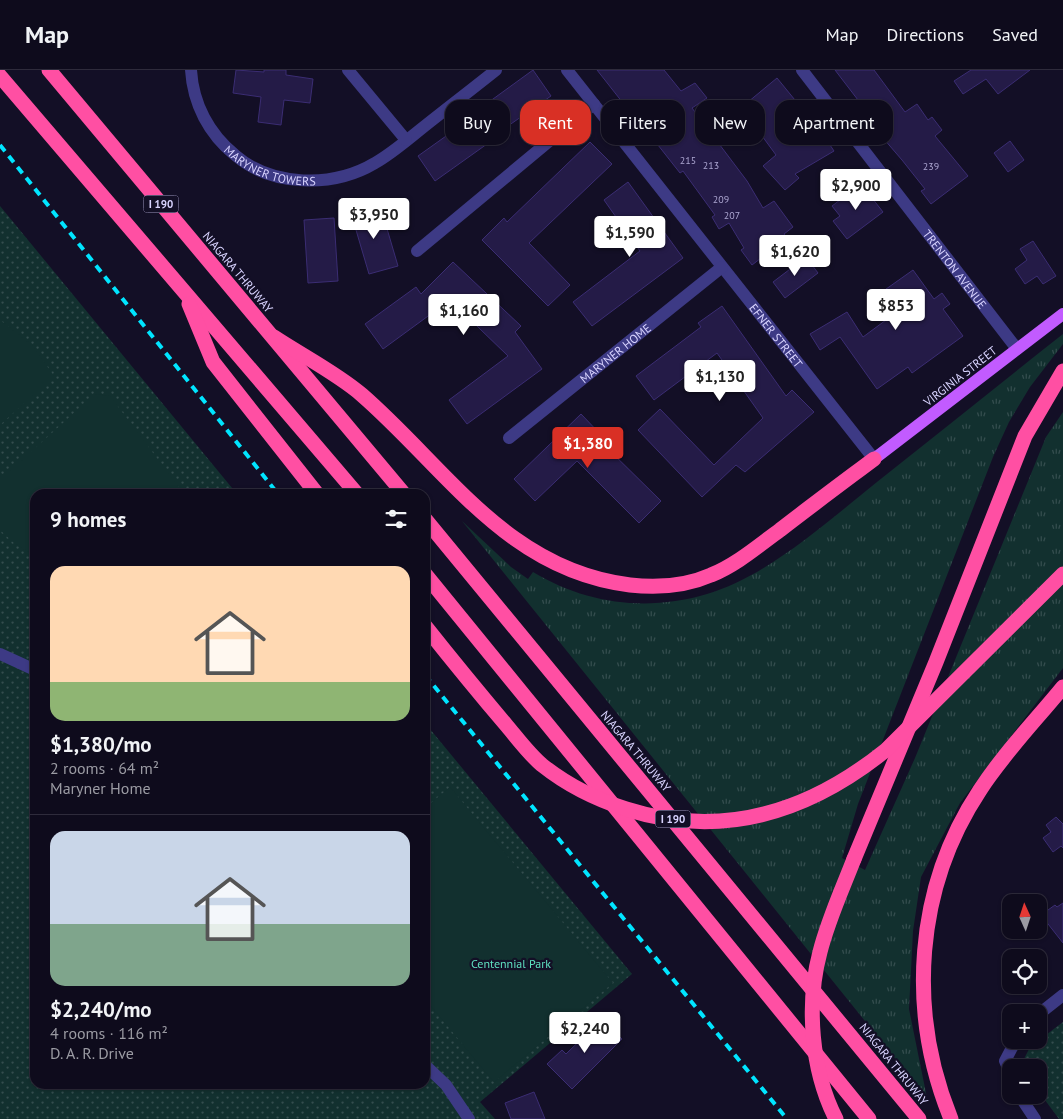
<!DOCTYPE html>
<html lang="en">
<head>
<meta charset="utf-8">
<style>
  body { margin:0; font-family:"PT Sans",sans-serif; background:#1c1929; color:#f1f3f6; height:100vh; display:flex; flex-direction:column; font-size:19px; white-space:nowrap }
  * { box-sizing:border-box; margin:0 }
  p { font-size:16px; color:#9b9ba3 }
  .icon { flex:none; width:28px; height:28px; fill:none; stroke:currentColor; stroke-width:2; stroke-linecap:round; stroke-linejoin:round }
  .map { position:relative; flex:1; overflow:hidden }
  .panel { position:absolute; left:30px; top:419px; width:400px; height:600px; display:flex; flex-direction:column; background:#0e0b1c; border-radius:15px; box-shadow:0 1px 4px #0004,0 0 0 1px #2e2b3b }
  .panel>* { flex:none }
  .hud { position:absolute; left:445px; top:30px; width:475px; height:45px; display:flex; gap:10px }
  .needle { width:32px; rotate:357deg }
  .controls { position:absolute; left:1002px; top:824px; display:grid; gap:10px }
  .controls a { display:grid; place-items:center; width:45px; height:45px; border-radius:10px; background:#0e0b1c; box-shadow:0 1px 4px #0004,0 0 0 1px #2e2b3b; font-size:25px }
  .price { position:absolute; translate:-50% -42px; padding:0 11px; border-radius:5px; background:#fff; color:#222; font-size:16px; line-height:32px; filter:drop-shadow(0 1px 2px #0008) }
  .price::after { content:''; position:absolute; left:50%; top:30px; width:15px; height:11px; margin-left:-8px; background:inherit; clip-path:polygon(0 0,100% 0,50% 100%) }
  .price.on { background:#d93025; color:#fff }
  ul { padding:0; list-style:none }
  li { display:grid; align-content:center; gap:10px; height:265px; padding:0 20px }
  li+li { border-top:1px solid #2e2b3b }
  li span { display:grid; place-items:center; height:155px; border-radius:15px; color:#555 }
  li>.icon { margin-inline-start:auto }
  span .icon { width:90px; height:90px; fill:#fffc; stroke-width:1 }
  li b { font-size:21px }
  h2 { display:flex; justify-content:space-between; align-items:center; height:60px; padding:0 20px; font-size:21px }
  .pill { padding:0 18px; border-radius:15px; background:#0e0b1c; box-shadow:0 1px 4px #0004,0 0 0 1px #2e2b3b; font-size:18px; line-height:45px }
  .pill.on { background:#d93025; color:#fff }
  header { display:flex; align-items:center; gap:30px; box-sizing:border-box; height:70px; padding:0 25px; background:#0e0b1c; border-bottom:1px solid #2e2b3b }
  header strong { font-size:24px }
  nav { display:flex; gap:28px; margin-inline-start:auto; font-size:18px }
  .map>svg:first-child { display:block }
</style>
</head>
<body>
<header>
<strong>Map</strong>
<nav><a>Map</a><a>Directions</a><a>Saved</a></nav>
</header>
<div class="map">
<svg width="1063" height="1049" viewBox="0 0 1063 1049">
  <defs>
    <pattern id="grass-tufts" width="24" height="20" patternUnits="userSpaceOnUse" patternTransform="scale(1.25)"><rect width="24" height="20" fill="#12302f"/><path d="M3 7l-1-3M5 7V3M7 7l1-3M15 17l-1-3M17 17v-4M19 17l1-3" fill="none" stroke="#344d4e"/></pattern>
    <pattern id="park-dots" width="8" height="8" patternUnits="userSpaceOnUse" patternTransform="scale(1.25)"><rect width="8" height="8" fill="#12302f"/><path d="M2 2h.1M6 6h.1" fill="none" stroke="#344d4e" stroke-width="1.8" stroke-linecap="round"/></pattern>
  </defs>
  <rect width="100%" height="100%" fill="#130f26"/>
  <path fill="url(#grass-tufts)" d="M1063,264V274L1030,317L1009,352L993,387L858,734L842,788L865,800L915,688L1046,367L1063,342V598L960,733L921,807L913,861L909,939L927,1028L462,451L511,497L528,509L533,502C586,534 647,542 707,524C768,506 827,452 877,412C939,363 1001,313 1063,264Z"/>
  <g fill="url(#park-dots)">
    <polygon points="0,136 237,424 35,424 35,1014 425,1014 425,653 632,904 480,1032 495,1049 0,1049"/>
    <polygon points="1063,952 1063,1049 1059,1049 1039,1022 1039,998 1020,997 1030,977"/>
  </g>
  <g fill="#12302f">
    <polygon points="0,250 32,275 54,306 0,355"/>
    <polygon points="95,324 110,326 184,424 35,424 35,486 14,473 0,460 0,410"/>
    <polygon points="450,717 613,913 494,1012 425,929 425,738"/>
  </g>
  <g fill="#241b47" stroke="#3b2d73">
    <polygon points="236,0 264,2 264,0 286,0 286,5 313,9 310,33 284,30 281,55 258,52 261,27 233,23"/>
    <polygon points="533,0 551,26 485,72 487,74 435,111 418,86 484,39 482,37"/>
    <polygon points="597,0 664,0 681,21 695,13 707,28 692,38 747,111 763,138 774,131 793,157 784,164 787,168 752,195 741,180 744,178 729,153 719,159 712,147 715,145 683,101 680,103 654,70 658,67 643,41 634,47"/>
    <polygon points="835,0 874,0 905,42 917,34 928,50 932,47 942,60 935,66 968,106 931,134 921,121 925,119 902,90 877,61 874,63 854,33 858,30"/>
    <polygon points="971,0 1030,0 998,24 986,9 963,24 954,11"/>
    <polygon points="777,8 808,46 810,45 834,81 795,104 799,108 785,120 763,96 776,85 754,55 762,49 748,32"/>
    <polygon points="1010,71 1024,90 1008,102 994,83"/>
    <polygon points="590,72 612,94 529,173 570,215 548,236 482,170 504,148 507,152"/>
    <polygon points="628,112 683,188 592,256 573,232 640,181 604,130"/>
    <polygon points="861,114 883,142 847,169 833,151 840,146 832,136"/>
    <polygon points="380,135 398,196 369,204 351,143"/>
    <polygon points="334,148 338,211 308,213 304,150"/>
    <polygon points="1033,171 1056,206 1043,214 1037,206 1025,214 1015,199 1027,190 1020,179"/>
    <polygon points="806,187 818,203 785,228 773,212"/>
    <polygon points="453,192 521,256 515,262 542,299 467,354 449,330 508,286 450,230 383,279 365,254 416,217 421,224"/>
    <polygon points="913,200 934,229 942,223 950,234 943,239 963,266 912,303 908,297 877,319 840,267 820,280 810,264 847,242 863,267 886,250 872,229"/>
    <polygon points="722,236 786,326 792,320 814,342 745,402 736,395 702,427 638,360 660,339 714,395 763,348 717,283 654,330 636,306 701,257 698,253"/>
    <polygon points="581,344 602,366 599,370 661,431 639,453 577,391 535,431 514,409"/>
    <polygon points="1056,747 1063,754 1063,778 1061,776 1053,782 1043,768 1051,762 1046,755"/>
    <polygon points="1063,833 1063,873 1041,845 1055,835 1057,837"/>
    <polygon points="602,949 622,969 572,1019 547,994 562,980 566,984"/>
    <polygon points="534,1022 545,1049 511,1049 505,1033"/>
  </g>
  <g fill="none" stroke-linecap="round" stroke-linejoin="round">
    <g stroke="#3d3a85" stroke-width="12">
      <path id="s1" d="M191,0C193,34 209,64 235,85C272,117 333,118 375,93C391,84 406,71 421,59C446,39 471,20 496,0"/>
      <polyline points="348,0 406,70"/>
      <path id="s2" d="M567,0L874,389"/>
      <path id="s3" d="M802,0L1017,279"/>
      <polyline points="417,181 594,34"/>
      <path id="s4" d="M509,368L722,197"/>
      <polyline points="0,584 35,600"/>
      <polyline points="1039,944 1063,925"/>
      <polyline points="425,995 446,1015 469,1049"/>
      <polyline points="1011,1005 1005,991 1016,970"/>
      <polyline points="1019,1025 1035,1049"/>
    </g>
    <polyline stroke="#c25bff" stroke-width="12" points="874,389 1063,244"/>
    <g stroke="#ff4fa3" stroke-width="15">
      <polyline points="49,0 404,424"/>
      <polyline points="0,6 357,424"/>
      <polyline points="189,234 213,292 317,424"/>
      <path d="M274,267C301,285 338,304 362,325C447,399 507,500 630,515C657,518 686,516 711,505C736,495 758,476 780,460C811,436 842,413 874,389"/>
      <polyline points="425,449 919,1049"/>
      <polyline points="425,504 869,1049"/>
      <polyline points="854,789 936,592 1025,366 1063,301"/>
      <path d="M951,1049C907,941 915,818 980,720C1004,683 1036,650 1063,617"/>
    </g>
    <g stroke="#00e5ff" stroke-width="4" stroke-dasharray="8 6" stroke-linecap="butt">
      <polyline points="0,75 278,424"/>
      <polyline points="425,605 787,1049"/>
    </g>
    <g stroke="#ff4fa3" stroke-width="15">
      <path d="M425,556C452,590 479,623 507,656C518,669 529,684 542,695C567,715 595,729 626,739C723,770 809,742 886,680L1063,504"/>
      <path d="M836,1049C811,1000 806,934 820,882C828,850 842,820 854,789"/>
    </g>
  </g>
  <g text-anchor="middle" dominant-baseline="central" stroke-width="4.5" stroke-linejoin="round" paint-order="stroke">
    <g font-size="10" fill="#aca6d1">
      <text x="688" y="90">215</text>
      <text x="711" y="95">213</text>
      <text x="931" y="96">239</text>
      <text x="721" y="129">209</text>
      <text x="732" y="145">207</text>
    </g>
    <g fill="#130f26" stroke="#9e99be" stroke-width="1">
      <rect x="143.5" y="125.5" width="35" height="17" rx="4"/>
      <rect x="655.5" y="740.5" width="35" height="17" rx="4"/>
    </g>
    <g font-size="11" font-weight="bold" fill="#d9d4ff">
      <text x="161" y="134">I 190</text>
      <text x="673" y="749">I 190</text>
    </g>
    <g font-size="12" fill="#d9d4ff" stroke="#130f26">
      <text stroke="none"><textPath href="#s1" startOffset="136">MARYNER TOWERS</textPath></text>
      <text stroke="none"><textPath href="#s3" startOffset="251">TRENTON AVENUE</textPath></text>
      <text transform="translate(238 202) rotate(50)">NIAGARA THRUWAY</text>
      <text stroke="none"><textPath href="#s2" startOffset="338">EFNER STREET</textPath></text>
      <text stroke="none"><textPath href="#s4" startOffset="136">MARYNER HOME</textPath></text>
      <text transform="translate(960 306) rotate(-38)">VIRGINIA STREET</text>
      <text transform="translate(636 681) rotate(50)">NIAGARA THRUWAY</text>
      <text transform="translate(894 994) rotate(51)">NIAGARA THRUWAY</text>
    </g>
    <g font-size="12" fill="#5fe0c0" stroke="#130f26">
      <text x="511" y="893">Centennial Park</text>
    </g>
  </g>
</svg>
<div class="controls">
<a><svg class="needle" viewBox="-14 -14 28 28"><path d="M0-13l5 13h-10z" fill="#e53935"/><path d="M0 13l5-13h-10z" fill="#9b9ba3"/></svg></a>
<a><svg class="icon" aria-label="locate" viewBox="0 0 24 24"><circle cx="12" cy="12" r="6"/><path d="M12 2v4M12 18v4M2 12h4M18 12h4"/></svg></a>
<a>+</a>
<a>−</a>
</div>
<b class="price" style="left:856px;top:141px">$2,900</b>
<b class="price" style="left:374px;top:170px">$3,950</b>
<b class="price" style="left:630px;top:188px">$1,590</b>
<b class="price" style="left:795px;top:207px">$1,620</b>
<b class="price" style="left:896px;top:261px">$853</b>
<b class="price" style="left:464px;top:266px">$1,160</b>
<b class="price" style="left:720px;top:332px">$1,130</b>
<b class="price on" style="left:588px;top:399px">$1,380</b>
<b class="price" style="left:585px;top:984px">$2,240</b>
<div class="hud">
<a class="pill">Buy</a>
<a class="pill on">Rent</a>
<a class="pill">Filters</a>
<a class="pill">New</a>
<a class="pill">Apartment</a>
</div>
<section class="panel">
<h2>9 homes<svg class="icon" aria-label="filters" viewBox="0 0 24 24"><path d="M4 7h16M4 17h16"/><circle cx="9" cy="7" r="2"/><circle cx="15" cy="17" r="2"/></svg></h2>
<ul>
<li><span style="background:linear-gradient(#ffd9b3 75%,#8fb573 0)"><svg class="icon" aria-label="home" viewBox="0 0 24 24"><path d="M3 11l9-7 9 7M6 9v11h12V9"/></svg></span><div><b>$1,380/mo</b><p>2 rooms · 64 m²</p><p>Maryner Home</p></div></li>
<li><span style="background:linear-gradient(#c9d6e8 60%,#7fa58c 0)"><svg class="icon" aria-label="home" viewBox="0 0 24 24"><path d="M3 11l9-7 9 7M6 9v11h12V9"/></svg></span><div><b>$2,240/mo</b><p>4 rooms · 116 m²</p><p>D. A. R. Drive</p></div></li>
</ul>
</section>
</div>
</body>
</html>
